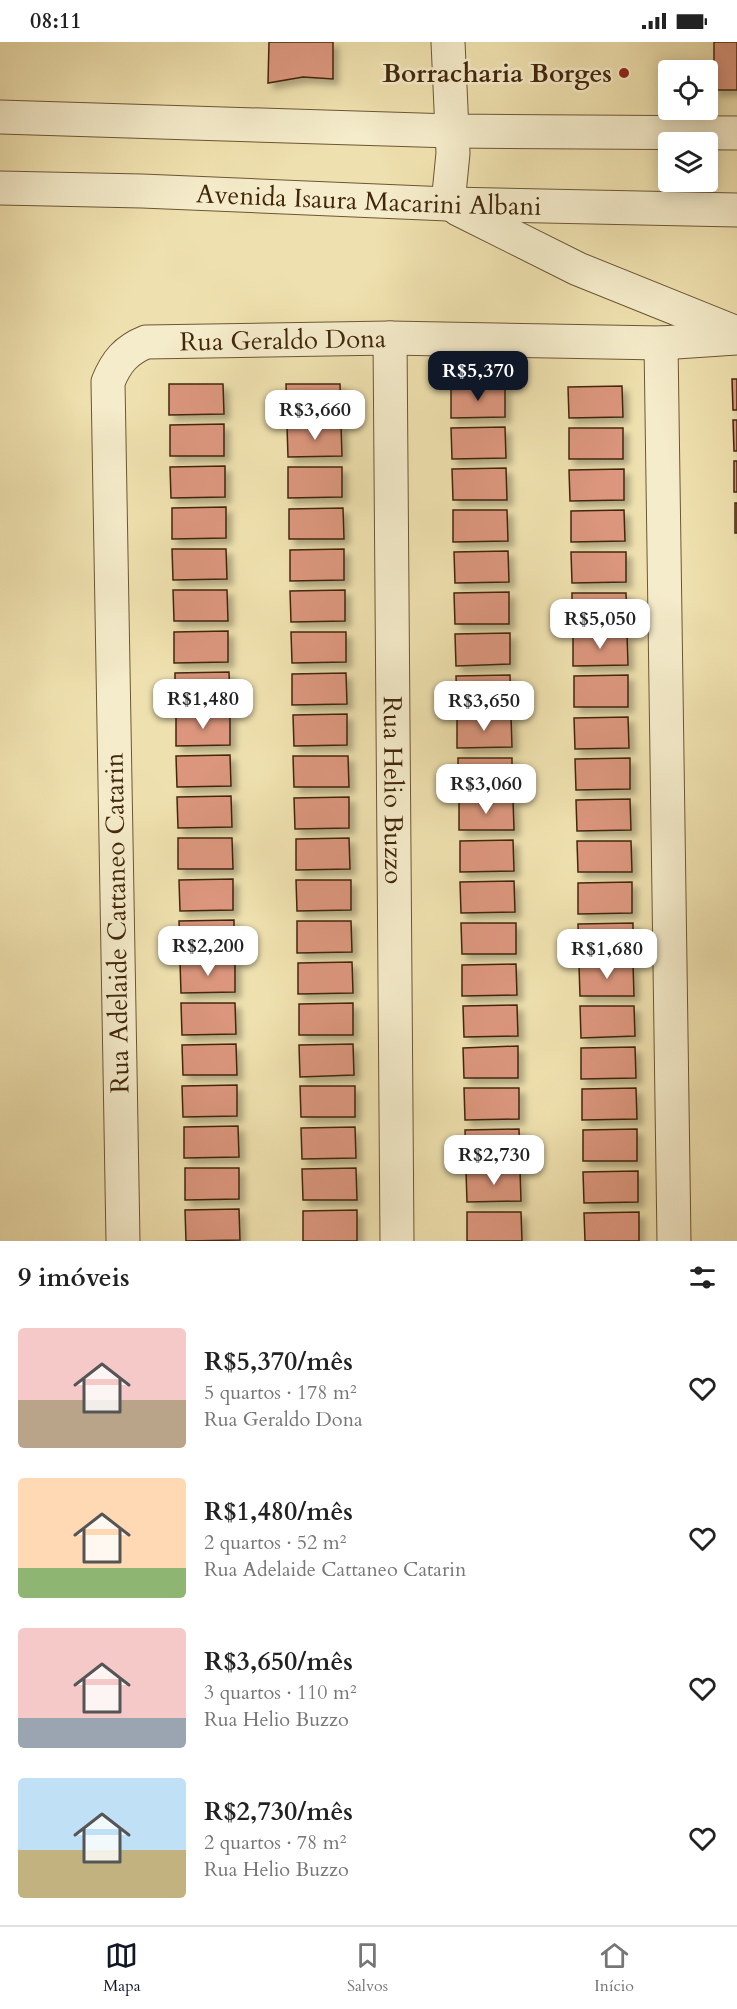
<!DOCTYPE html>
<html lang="pt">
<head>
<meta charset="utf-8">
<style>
  body { margin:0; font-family:Cardo,serif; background:#f6f6f6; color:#222; height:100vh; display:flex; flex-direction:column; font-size:22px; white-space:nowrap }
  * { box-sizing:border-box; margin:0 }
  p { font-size:20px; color:#767676 }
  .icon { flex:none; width:33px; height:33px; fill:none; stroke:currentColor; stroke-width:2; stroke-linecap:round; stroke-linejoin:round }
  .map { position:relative; height:1199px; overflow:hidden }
  .drawer { display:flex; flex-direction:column; background:#fff; flex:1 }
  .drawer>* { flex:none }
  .buttons { position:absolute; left:658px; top:18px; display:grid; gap:12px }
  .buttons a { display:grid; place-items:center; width:60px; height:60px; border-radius:6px; background:#fff; box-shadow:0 3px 15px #0003; font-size:30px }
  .price { position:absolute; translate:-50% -51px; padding:0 14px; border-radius:12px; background:#fff; color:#222; font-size:20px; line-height:39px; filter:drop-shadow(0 2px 3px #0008) }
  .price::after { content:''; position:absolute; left:50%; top:36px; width:18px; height:14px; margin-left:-9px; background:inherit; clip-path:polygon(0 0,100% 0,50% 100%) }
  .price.on { background:#111827; color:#fff }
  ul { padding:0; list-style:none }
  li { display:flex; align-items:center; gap:18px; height:150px; padding:0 18px }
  li span { display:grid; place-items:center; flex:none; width:168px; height:120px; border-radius:6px; color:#555 }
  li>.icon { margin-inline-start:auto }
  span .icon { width:72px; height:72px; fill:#fffc; stroke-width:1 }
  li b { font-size:26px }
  h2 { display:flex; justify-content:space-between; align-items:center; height:72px; padding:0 18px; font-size:26px }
  .status { display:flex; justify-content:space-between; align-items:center; height:42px; padding:0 30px; background:#fff; direction:ltr }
  .status svg { height:16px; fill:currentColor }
  .dock { display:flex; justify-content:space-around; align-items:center; height:84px; border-top:2px solid #e0e0e0; background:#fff; font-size:16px; color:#767676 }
  .dock a { display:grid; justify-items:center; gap:3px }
  .dock .on { color:#111827 }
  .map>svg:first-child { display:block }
</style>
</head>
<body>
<div class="status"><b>08:11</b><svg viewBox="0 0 49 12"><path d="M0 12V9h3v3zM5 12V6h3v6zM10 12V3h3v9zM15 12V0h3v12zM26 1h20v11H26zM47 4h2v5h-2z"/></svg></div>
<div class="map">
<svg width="737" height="1199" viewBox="0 0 737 1199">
  <defs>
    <filter id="shadow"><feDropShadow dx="5.5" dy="5.5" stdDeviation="3" flood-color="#0004"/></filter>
  </defs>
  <rect width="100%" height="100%" fill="#efe1af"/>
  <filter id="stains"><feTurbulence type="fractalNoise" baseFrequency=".00333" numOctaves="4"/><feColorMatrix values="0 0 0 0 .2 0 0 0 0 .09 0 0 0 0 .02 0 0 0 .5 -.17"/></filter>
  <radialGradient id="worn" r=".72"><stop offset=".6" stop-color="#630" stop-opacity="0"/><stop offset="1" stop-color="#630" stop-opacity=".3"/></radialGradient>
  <g fill="#db967d" stroke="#42270b" stroke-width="1.5" filter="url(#shadow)">
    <polygon points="269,0 333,0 333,37 303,35 268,41"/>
    <rect x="714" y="0" width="23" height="48"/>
    <polygon points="732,337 737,337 737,368 733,368"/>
    <polygon points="169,342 223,342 224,372 169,373"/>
    <polygon points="286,342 340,342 341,373 287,374"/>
    <polygon points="505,344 505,375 451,376 451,345"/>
    <polygon points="622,344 623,375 569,376 568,345"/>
    <polygon points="733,378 737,378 737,409 734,409"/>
    <polygon points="224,382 224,414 170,414 170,383"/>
    <polygon points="341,383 342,414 288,415 287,384"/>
    <polygon points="505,385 506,416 452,417 451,386"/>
    <rect x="569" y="386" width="54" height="31"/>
    <rect x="734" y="419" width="3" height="31"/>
    <polygon points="225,424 225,455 171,456 170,425"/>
    <polygon points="288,425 342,425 342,455 288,456"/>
    <polygon points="506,426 507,458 453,458 452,427"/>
    <polygon points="624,427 624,458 570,459 569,428"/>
    <rect x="735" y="461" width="2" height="30"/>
    <polygon points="226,465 226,496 172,497 172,466"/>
    <polygon points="343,466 344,497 289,497 289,467"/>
    <polygon points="453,468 507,468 508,499 453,500"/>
    <polygon points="624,468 625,499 571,500 571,469"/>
    <polygon points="172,507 226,507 227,537 173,538"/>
    <polygon points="344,507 344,538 290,539 290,508"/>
    <polygon points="508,509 509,540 455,541 454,510"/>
    <polygon points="571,510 626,510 626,540 572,541"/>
    <polygon points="173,548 227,548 228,579 174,579"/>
    <polygon points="345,548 345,579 291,580 290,549"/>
    <polygon points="509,550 509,582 455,582 454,551"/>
    <polygon points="572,551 626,551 627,582 572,583"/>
    <polygon points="228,589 228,620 174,621 174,590"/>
    <polygon points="291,590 346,590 346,620 292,621"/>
    <polygon points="510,591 510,622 456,624 455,592"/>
    <polygon points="627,592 628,623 573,624 573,593"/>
    <polygon points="229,630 230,661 175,662 175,631"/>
    <polygon points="346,631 347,662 292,663 292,632"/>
    <polygon points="510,633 511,664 457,665 456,634"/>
    <polygon points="628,633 628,665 574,665 574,634"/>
    <polygon points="176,672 230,672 230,703 176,704"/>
    <polygon points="347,672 347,703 294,704 293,673"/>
    <polygon points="511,674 512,705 457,706 457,675"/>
    <polygon points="628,675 629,706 575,707 574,676"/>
    <polygon points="230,713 231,744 177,745 176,714"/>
    <polygon points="293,714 348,714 349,745 294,745"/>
    <polygon points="458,716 512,716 512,746 458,747"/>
    <polygon points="630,716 630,747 576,748 575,717"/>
    <polygon points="231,754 232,785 178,786 177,755"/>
    <polygon points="349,755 349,786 295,787 294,756"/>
    <polygon points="513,757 514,788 459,788 459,758"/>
    <polygon points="630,757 631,788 577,789 576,758"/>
    <polygon points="178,796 232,796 233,827 178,827"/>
    <polygon points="349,796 350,827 296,828 296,797"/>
    <polygon points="513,798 514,829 460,830 460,799"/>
    <polygon points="577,799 631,799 632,830 578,830"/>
    <polygon points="233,837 233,868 180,869 179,838"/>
    <polygon points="296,838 351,838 351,868 297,869"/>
    <polygon points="514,839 515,870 461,871 460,840"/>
    <polygon points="632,840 632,871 578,872 578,841"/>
    <polygon points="234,878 234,909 180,910 179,879"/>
    <polygon points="297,879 351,879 352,910 297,911"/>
    <polygon points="461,881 516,881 516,912 462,912"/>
    <polygon points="633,881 633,912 579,913 578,882"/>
    <polygon points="235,919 235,950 181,951 180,920"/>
    <polygon points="352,920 353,951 298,952 298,921"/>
    <polygon points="516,922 517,953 462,954 462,923"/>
    <polygon points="633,922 634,954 580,954 579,923"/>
    <polygon points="181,961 235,961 236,992 182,993"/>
    <polygon points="353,961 353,993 299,993 299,962"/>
    <polygon points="517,963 518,994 464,995 463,964"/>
    <polygon points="580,964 634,964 635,994 581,996"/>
    <polygon points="236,1002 237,1033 183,1033 182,1003"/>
    <polygon points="353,1002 354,1033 300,1035 299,1003"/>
    <polygon points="518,1004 518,1036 464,1036 463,1006"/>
    <polygon points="635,1005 636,1036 581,1037 581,1006"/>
    <polygon points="237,1043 237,1074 183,1075 182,1044"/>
    <polygon points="300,1044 355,1044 355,1075 301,1075"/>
    <polygon points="464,1046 519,1046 519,1077 465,1078"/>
    <polygon points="636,1046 637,1077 582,1078 582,1047"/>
    <polygon points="238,1084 239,1115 184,1116 184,1085"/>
    <polygon points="355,1085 356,1116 302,1117 301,1086"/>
    <polygon points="519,1087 520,1118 466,1119 465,1088"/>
    <polygon points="637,1087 637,1119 583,1119 583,1088"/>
    <polygon points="185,1126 239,1126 239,1157 185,1158"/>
    <polygon points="356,1126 357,1158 303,1158 302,1127"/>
    <polygon points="520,1128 521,1159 467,1160 466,1129"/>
    <polygon points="638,1129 638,1160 584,1161 583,1130"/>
    <polygon points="239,1167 240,1198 186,1199 185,1168"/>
    <polygon points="357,1168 357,1199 303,1199 303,1169"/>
    <polygon points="467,1170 521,1170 522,1199 467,1199"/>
    <polygon points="639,1170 639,1199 585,1199 584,1171"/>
  </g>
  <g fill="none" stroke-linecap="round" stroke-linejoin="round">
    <g stroke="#6d5634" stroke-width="35">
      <g id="minor">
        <polyline points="448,0 453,111 448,162"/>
        <path id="s1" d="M390,296L397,1199"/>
        <polyline points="661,301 674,1199"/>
        <path id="s2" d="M123,1199L108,340C116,320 126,308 146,300L390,296L661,301L737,296"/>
      </g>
    </g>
    <g stroke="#6d5634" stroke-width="35">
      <g id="tertiary">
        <polyline points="0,75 452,89 737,91"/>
        <path id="s3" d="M0,146L142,149L448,162L737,168"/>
        <polyline points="458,167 578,227 737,291"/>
      </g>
    </g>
    <use href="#minor" stroke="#f5eccb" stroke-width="33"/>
    <use href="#tertiary" stroke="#f5eccb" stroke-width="33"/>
  </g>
  <circle fill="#8f2418" stroke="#f5eccb" stroke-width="2" cx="624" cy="31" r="6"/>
  <g text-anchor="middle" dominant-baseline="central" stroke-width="5" stroke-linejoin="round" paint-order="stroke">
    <g font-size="26" font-weight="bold" fill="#42270b" stroke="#f5eccb" text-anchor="end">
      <text x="612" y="31">Borracharia Borges</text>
    </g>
    <g font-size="26" fill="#42270b" stroke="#f5eccb">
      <text stroke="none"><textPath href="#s3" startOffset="369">Avenida Isaura Macarini Albani</textPath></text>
      <text stroke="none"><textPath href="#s2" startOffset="1053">Rua Geraldo Dona</textPath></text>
      <text stroke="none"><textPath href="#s1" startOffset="452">Rua Helio Buzzo</textPath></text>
      <text transform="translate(117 881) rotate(-91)">Rua Adelaide Cattaneo Catarin</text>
    </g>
  </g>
  <rect width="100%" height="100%" filter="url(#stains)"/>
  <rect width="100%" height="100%" fill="url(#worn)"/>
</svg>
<div class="buttons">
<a><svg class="icon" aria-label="locate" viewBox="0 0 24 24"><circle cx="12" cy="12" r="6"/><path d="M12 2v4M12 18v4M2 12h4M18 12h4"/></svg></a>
<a><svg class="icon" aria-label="layers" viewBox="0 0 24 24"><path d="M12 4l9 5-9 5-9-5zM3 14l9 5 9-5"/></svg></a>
</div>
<b class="price on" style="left:478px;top:360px">R$5,370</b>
<b class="price" style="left:315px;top:399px">R$3,660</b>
<b class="price" style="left:600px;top:608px">R$5,050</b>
<b class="price" style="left:203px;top:688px">R$1,480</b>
<b class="price" style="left:484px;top:690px">R$3,650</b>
<b class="price" style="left:486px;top:773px">R$3,060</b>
<b class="price" style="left:208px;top:935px">R$2,200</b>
<b class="price" style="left:607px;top:938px">R$1,680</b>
<b class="price" style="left:494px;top:1144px">R$2,730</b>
</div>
<section class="drawer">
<h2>9 imóveis<svg class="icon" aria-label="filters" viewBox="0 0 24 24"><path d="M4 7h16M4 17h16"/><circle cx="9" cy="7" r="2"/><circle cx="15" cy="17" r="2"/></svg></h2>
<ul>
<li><span style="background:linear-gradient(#f6c9c9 60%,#b9a48a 0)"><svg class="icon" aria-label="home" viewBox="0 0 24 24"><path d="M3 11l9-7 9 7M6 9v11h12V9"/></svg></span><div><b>R$5,370/mês</b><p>5 quartos · 178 m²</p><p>Rua Geraldo Dona</p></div><svg class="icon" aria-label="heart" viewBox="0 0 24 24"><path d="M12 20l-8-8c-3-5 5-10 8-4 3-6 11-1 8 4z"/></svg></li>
<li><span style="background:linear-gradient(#ffd9b3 75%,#8fb573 0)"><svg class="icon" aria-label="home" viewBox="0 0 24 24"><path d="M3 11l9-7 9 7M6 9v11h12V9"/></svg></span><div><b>R$1,480/mês</b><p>2 quartos · 52 m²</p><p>Rua Adelaide Cattaneo Catarin</p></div><svg class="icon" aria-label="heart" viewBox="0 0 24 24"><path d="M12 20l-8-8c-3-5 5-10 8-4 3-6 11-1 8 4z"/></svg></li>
<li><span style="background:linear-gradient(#f6c9c9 75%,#9aa5b1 0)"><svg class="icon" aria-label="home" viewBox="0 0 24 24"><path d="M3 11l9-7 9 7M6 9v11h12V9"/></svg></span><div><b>R$3,650/mês</b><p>3 quartos · 110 m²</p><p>Rua Helio Buzzo</p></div><svg class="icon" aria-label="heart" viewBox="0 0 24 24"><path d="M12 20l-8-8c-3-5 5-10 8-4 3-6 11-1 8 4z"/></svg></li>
<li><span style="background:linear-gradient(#bfe0f5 60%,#c2b280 0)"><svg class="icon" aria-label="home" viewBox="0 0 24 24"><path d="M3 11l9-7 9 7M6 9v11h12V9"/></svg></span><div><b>R$2,730/mês</b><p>2 quartos · 78 m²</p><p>Rua Helio Buzzo</p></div><svg class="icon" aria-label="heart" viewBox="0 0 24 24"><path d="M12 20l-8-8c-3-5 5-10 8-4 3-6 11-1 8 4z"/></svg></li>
</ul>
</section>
<nav class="dock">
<a class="on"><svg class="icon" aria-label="map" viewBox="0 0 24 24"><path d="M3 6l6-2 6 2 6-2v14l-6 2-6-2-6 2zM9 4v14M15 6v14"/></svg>Mapa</a>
<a><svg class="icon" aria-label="saved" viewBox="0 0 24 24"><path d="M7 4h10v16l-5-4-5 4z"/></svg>Salvos</a>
<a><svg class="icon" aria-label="home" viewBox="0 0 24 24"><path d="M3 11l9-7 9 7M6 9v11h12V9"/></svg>Início</a>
</nav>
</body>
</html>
